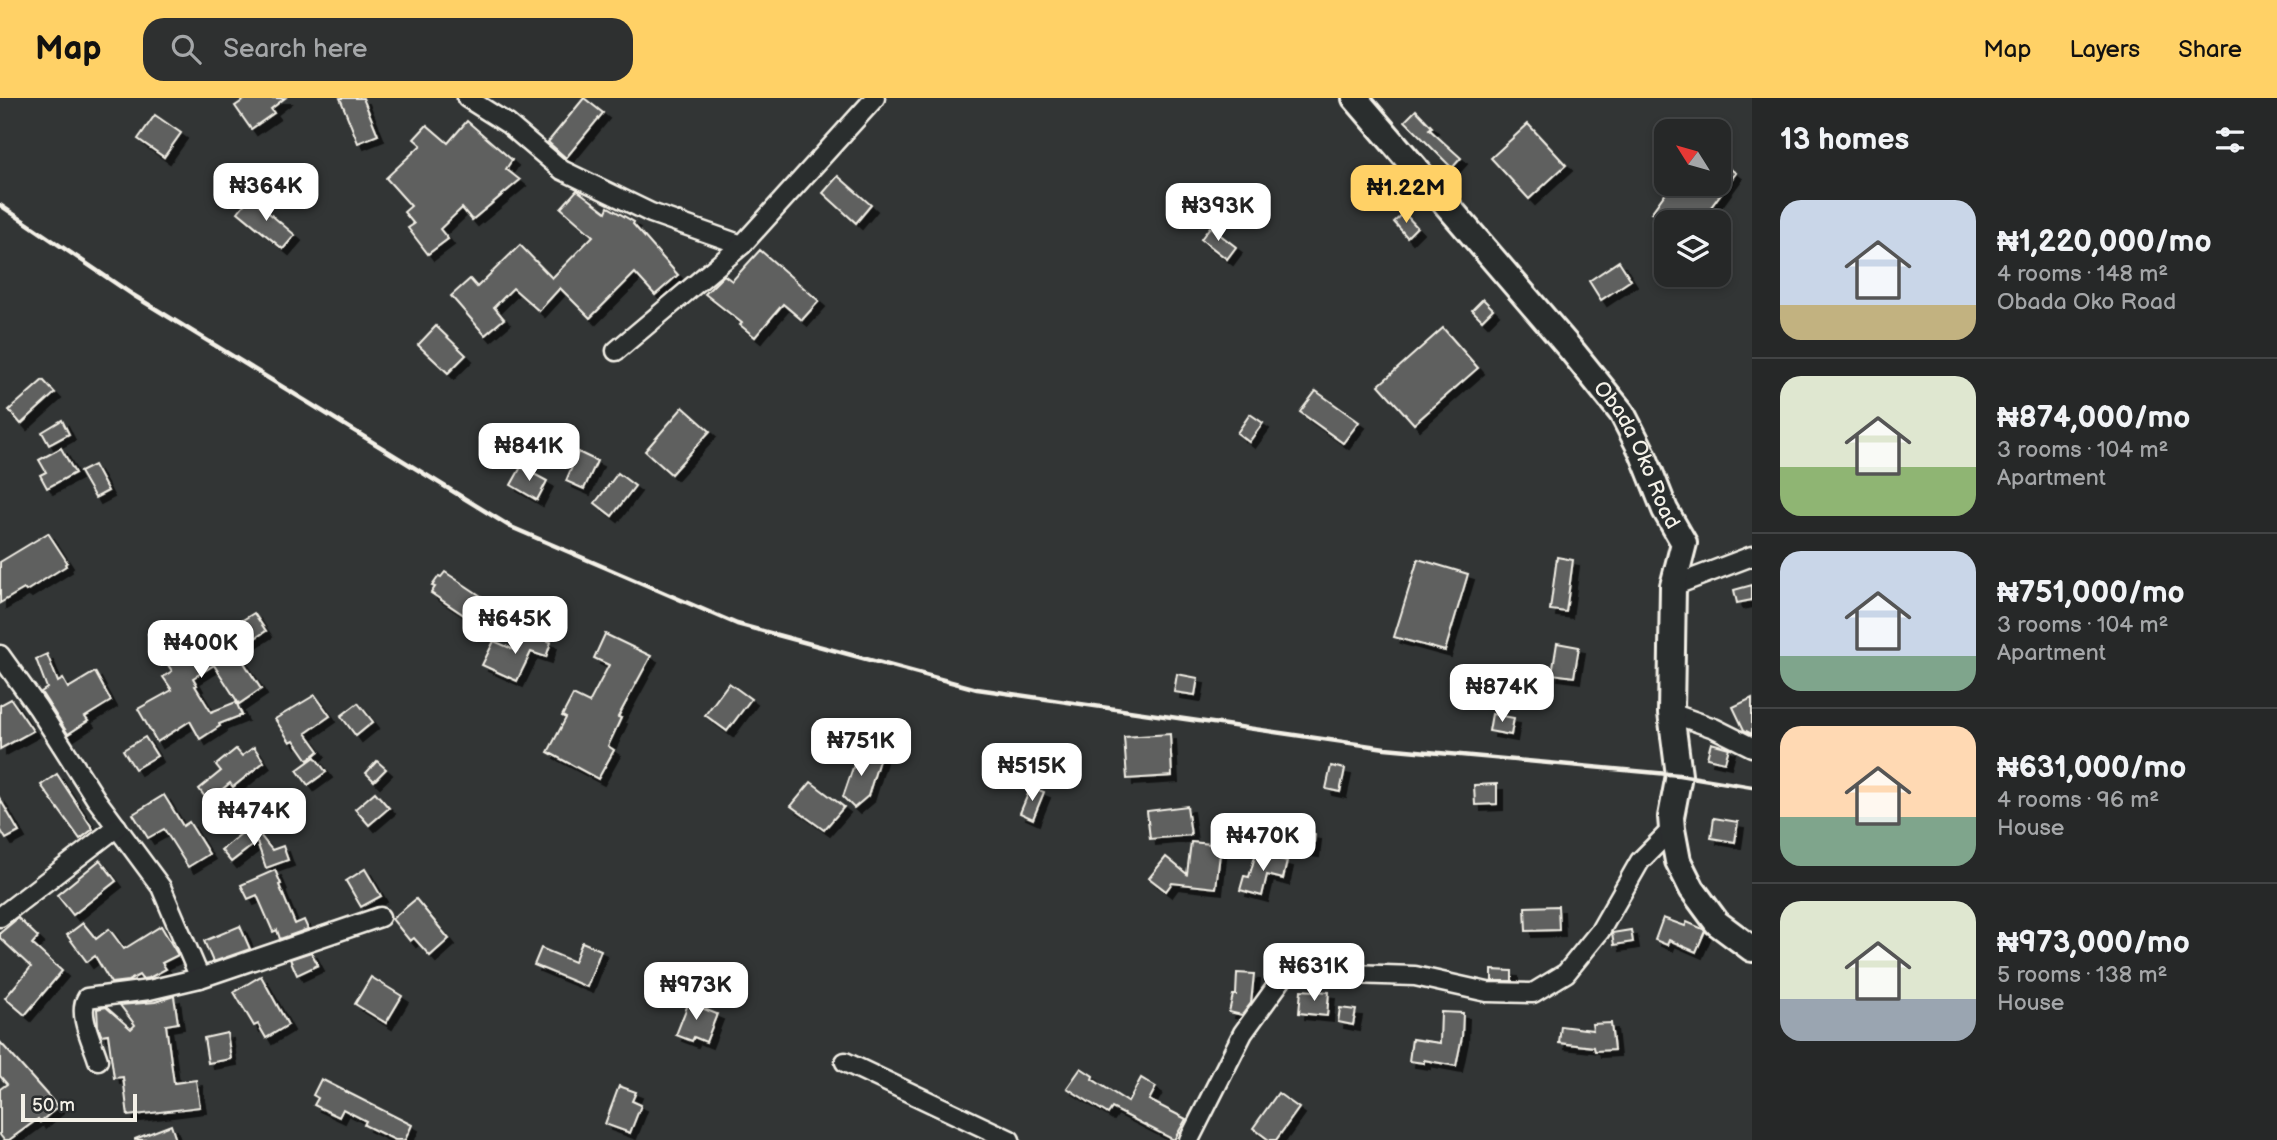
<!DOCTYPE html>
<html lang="en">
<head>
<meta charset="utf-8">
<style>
  body { margin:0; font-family:"Balsamiq Sans",sans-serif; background:#2e3030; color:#f1f3f6; height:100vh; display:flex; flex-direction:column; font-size:26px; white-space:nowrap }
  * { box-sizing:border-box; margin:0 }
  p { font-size:23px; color:#a4a6a8 }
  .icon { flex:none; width:38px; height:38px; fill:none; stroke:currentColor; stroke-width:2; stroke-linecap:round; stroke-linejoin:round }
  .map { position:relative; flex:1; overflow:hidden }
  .details { display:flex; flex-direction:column; background:#262828; width:525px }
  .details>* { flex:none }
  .needle { width:46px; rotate:307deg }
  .fabs { position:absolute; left:1654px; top:21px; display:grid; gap:14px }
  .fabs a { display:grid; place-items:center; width:77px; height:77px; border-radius:14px; background:#262828; box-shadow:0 4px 10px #0003,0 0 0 2px #424445; font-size:35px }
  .scale { position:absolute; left:21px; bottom:18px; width:116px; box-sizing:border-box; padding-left:7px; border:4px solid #f4f1e8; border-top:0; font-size:19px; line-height:24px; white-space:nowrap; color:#f4f1e8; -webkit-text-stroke:5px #2a2d2e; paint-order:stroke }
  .price { position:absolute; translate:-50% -60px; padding:0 16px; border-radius:14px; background:#fff; color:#222; font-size:23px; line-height:46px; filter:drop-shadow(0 2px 4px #0008) }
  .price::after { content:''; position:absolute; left:50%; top:42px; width:21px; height:16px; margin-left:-10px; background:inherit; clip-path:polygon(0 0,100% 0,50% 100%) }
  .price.current { background:#ffd166; color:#111 }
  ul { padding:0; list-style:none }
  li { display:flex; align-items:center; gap:21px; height:175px; padding:0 28px }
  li+li { border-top:2px solid #424445 }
  li span { display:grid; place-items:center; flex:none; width:196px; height:140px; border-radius:21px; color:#555 }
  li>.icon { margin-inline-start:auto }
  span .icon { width:84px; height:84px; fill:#fffc; stroke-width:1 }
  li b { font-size:30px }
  h2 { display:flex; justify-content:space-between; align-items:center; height:84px; padding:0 28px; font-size:30px }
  header { display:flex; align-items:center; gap:42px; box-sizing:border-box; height:98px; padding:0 35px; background:#ffd166; color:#111 }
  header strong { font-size:33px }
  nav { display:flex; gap:38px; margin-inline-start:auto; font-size:24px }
  .search { width:490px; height:63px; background:#2e3030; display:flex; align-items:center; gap:18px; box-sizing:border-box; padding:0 24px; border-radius:21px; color:#a4a6a8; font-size:26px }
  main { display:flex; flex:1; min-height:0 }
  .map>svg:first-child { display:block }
</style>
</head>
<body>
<header>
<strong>Map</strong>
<div class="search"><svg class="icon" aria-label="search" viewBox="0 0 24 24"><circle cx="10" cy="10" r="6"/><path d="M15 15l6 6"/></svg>Search here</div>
<nav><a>Map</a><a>Layers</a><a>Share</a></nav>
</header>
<main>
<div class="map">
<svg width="1752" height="1042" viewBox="0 0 1752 1042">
  <defs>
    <filter id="shadow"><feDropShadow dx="6" dy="6" stdDeviation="0" flood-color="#0009"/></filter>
  </defs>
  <rect width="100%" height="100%" fill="#323535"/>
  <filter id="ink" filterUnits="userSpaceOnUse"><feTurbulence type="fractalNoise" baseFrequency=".0143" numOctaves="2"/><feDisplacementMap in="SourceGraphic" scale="14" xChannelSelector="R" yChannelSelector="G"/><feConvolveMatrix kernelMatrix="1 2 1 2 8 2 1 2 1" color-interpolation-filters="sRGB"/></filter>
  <g filter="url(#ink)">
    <g fill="#5f605f" stroke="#f4f1e8" stroke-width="2" filter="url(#shadow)">
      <polygon points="247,0 285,0 271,11 274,15 251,31 235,8"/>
      <polygon points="340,0 363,0 378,37 358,45"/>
      <polygon points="584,0 603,15 566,60 548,44"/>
      <polygon points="1416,12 1432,29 1429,31 1461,60 1452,70 1405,23"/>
      <polygon points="155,17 181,35 164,59 138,41"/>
      <polygon points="467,23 512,62 506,71 520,82 472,122 462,110 440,131 448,141 428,156 408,130 414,126 404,114 411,108 386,80 421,47 414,41 427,27 448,45"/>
      <polygon points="1528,26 1566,67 1529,101 1491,60"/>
      <polygon points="1718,62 1736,75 1700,124 1663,124 1651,115 1672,86 1718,86"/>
      <polygon points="838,78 871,107 856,125 823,95"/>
      <polygon points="577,92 606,114 608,109 634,124 633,126 678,177 655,197 635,175 590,220 560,190 539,213 513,190 494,209 504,221 485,237 451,198 470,181 477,189 520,147 552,180 593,138 561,110"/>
      <polygon points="250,99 295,137 283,151 238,114"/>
      <polygon points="1404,115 1417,129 1407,139 1394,124"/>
      <polygon points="1210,129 1236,149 1227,161 1201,141"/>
      <polygon points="760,152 819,203 802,222 783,206 755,239 740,227 742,225 705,196 724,177 732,183"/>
      <polygon points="1619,163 1631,182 1601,202 1589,183"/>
      <polygon points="1483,201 1493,211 1482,222 1472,212"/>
      <polygon points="436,228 466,257 448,275 418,247"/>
      <polygon points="1443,230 1478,270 1414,326 1379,287"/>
      <polygon points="43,282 55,295 21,326 9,312"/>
      <polygon points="1316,293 1359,324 1343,345 1300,314"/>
      <polygon points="683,309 710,333 671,376 645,353"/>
      <polygon points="1250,316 1263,325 1249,344 1237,335"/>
      <polygon points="62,322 69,336 49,347 42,334"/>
      <polygon points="61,350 75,375 47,390 40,377 46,374 39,362"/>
      <polygon points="578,354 597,363 584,391 566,383"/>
      <polygon points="94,367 108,393 95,400 80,374"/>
      <polygon points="521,369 547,383 537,402 511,387"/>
      <polygon points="618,375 635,388 612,418 595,405"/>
      <polygon points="48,435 67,464 65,466 66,468 26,493 24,491 0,505 0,464"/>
      <polygon points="1557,459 1573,462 1566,514 1550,512"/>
      <polygon points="1418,461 1468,476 1445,553 1394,539"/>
      <polygon points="445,474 484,500 470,521 431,495 435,489 432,488 439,478 441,479"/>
      <polygon points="1752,487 1752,502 1737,505 1734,492"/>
      <polygon points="254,515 266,533 240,550 241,552 237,554 261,591 239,606 214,567 193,580 197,587 195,588 211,614 236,604 242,617 219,626 220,628 200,641 190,623 157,644 138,611 172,592 163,579 172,573 148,536 166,524 188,556 234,530 233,528"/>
      <polygon points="524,534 551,544 546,559 531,554 517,583 482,567 494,543 517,553"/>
      <polygon points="605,536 651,558 618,619 621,620 608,648 614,652 598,681 548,654 566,620 562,618 573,597 589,605 609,567 594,560"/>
      <polygon points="1557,545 1579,549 1574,579 1552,576"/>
      <polygon points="47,556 58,584 63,581 68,590 95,574 111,603 85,619 88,623 68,636 41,594 47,590 36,561"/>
      <polygon points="1177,576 1198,580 1195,597 1174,594"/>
      <polygon points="729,585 751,601 727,633 705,617"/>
      <polygon points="315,597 330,618 306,635 319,653 308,662 294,642 290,644 275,621"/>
      <polygon points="1752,600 1752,636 1744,632 1733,609"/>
      <polygon points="11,601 33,633 0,651 0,607"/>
      <polygon points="358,605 373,624 356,638 341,618"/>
      <polygon points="1492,616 1514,620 1511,637 1489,633"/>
      <polygon points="1170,636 1172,678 1127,681 1124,639"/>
      <polygon points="145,639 157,658 135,671 123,652"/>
      <polygon points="1711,645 1729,650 1725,664 1707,660"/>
      <polygon points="254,649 264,664 233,689 230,685 208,703 199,691 221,673 216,667 236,651 242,658"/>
      <polygon points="859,652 880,659 868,698 854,710 843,699"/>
      <polygon points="315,659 326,674 308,687 297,672"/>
      <polygon points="377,663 386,671 374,683 366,675"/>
      <polygon points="1331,668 1345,671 1340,694 1326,691"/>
      <polygon points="57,676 93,731 80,741 41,687"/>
      <polygon points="811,684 844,709 824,732 791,708"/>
      <polygon points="1497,686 1497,706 1475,707 1474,687"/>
      <polygon points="1031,689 1044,694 1033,721 1020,715"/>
      <polygon points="375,694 389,710 369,727 355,711"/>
      <polygon points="164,697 183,728 189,724 209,756 188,769 164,731 148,740 133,716"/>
      <polygon points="0,701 19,734 6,741 0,731"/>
      <polygon points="1187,708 1191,737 1150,741 1147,713"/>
      <polygon points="1714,720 1738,724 1735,744 1711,740"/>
      <polygon points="252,727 272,752 283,748 288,762 266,770 257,744 231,764 221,752"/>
      <polygon points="1300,734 1315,736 1313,753 1298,751"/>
      <polygon points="1191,744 1221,747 1216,790 1172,785 1166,793 1149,780 1166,759 1187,776"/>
      <polygon points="1256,755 1287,763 1283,781 1267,777 1262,798 1240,792 1244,778 1249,779"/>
      <polygon points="100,762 116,783 73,817 57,797"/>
      <polygon points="365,771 381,798 361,809 346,783"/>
      <polygon points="275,772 281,786 279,787 295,826 304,822 308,831 280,841 277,832 273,834 257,797 248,801 241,787"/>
      <polygon points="416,801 449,841 430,858 414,840 410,843 392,821"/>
      <polygon points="1558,808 1559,832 1526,833 1525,809"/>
      <polygon points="18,820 38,839 32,846 62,873 25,917 5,900 31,869 0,840 0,835"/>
      <polygon points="1663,820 1685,828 1687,824 1703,831 1705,833 1696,854 1669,842 1667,847 1655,842"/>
      <polygon points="83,825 96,841 109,831 124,851 161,828 178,857 162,865 166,871 149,880 142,881 139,877 128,883 111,885 95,858 87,864 67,837"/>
      <polygon points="240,828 250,851 213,864 204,843"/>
      <polygon points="1631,832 1633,844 1614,847 1612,835"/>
      <polygon points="582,844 601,852 587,889 534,867 541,850 574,864"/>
      <polygon points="311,854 318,867 297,877 290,861"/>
      <polygon points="1492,872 1512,873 1512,883 1492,883"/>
      <polygon points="1237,875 1254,876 1251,905 1242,917 1229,914 1233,897 1236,897"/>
      <polygon points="261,878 288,927 266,940 258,926 254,928 234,894"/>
      <polygon points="371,879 402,898 386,925 355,906"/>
      <polygon points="1301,892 1329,894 1327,918 1299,915"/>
      <polygon points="174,898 178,925 166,927 174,985 196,982 200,1009 128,1018 123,979 114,980 108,936 101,937 98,928 97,911 106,909 131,931 135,927 120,907 155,904"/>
      <polygon points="690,901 706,908 704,911 717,916 706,944 694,939 692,943 676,937"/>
      <polygon points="1340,910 1356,912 1353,927 1338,924"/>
      <polygon points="1441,914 1463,915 1462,939 1456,968 1424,962 1424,965 1409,963 1412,941 1440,945"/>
      <polygon points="1611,925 1614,952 1595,953 1594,949 1559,945 1561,928 1593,932 1592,926"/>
      <polygon points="227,935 231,961 208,965 204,940"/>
      <polygon points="0,944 58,1009 40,1024 38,1021 9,1042 4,1042 0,1037 0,991 7,986 0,978"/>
      <polygon points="1081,970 1093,978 1092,981 1128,1004 1141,980 1156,989 1149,1002 1186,1021 1174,1042 1112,1010 1108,1016 1067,990"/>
      <polygon points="321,981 412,1027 405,1042 395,1042 364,1027 366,1023 343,1011 339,1019 314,1007 318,1000 313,997"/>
      <polygon points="619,988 636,994 632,1003 641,1007 630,1035 605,1026"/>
      <polygon points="1278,995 1299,1010 1276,1042 1269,1042 1253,1030"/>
      <polygon points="171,1027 176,1042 135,1042 135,1041"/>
    </g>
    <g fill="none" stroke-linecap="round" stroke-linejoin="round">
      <g stroke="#f4f1e8" stroke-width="23">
        <g id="minor">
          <polyline points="467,0 508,26 562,72 651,115 742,147"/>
          <polyline points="616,253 742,147 875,0"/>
          <polyline points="1673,488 1752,458"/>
          <polyline points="0,557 38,610 96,701 161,789 200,880"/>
          <polyline points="1671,615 1714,630 1752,649"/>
          <polyline points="0,819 117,729"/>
          <path d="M98,962C93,945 77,916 87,900L149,892L200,880L380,819"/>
          <polyline points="845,964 1010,1042"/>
          <polyline points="1189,1042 1243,935 1287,874 1415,878 1487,894 1533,895 1566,875 1600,833 1640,763 1672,731"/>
        </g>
      </g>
      <g stroke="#f4f1e8" stroke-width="30">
        <g id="secondary">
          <path id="s1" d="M1355,0L1573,254L1622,315L1642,354L1665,412L1684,445L1673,488L1671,615L1679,677L1671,719L1672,731L1678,763L1692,791L1717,825L1752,851"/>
        </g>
      </g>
      <use href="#minor" stroke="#2a2d2e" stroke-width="18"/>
      <use href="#secondary" stroke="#2a2d2e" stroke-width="24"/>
      <polyline stroke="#f4f1e8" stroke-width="4.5" points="0,107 133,197 511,429 737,526 977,591 1385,650 1679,677 1752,689"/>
    </g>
  </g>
  <g text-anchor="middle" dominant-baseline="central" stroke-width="6" stroke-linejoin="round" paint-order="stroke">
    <g font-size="21" fill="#f4f1e8" stroke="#2a2d2e">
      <text stroke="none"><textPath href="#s1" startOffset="457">Obada Oko Road</textPath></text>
    </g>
  </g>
</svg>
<div class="fabs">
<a><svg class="needle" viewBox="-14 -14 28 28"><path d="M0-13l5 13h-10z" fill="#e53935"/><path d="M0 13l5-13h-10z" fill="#a4a6a8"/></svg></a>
<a><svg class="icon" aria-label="layers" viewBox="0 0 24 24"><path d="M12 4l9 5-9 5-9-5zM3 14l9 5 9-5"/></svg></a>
</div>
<div class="scale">50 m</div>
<b class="price" style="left:266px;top:125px">₦364K</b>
<b class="price current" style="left:1406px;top:127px">₦1.22M</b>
<b class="price" style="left:1218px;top:145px">₦393K</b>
<b class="price" style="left:529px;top:385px">₦841K</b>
<b class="price" style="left:515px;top:558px">₦645K</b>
<b class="price" style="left:201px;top:582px">₦400K</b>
<b class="price" style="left:1502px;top:626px">₦874K</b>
<b class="price" style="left:861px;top:680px">₦751K</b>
<b class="price" style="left:1032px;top:705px">₦515K</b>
<b class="price" style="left:254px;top:750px">₦474K</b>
<b class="price" style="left:1263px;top:775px">₦470K</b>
<b class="price" style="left:1314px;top:905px">₦631K</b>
<b class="price" style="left:696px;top:924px">₦973K</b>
</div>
<section class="details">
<h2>13 homes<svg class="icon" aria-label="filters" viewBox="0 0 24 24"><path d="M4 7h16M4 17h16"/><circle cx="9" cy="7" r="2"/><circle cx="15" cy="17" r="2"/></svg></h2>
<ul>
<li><span style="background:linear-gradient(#c9d6e8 75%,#c2b280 0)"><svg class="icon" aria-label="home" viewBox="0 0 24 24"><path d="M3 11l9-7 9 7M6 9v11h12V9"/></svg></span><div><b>₦1,220,000/mo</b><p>4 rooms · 148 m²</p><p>Obada Oko Road</p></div></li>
<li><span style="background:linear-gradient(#dfe7d0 65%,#8fb573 0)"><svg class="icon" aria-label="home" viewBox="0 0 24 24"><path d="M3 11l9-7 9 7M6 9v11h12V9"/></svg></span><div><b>₦874,000/mo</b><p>3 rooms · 104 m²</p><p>Apartment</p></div></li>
<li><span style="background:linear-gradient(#c9d6e8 75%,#7fa58c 0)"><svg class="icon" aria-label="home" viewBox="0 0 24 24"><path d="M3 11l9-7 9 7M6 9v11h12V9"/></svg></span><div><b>₦751,000/mo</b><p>3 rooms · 104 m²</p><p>Apartment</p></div></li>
<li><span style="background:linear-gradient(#ffd9b3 65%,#7fa58c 0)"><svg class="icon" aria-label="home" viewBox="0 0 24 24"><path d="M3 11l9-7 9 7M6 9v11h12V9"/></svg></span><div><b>₦631,000/mo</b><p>4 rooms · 96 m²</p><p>House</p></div></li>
<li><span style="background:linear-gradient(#dfe7d0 70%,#9aa5b1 0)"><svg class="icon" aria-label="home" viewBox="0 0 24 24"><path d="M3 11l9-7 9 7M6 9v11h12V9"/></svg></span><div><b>₦973,000/mo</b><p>5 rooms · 138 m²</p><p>House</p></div></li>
</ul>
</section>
</main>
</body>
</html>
